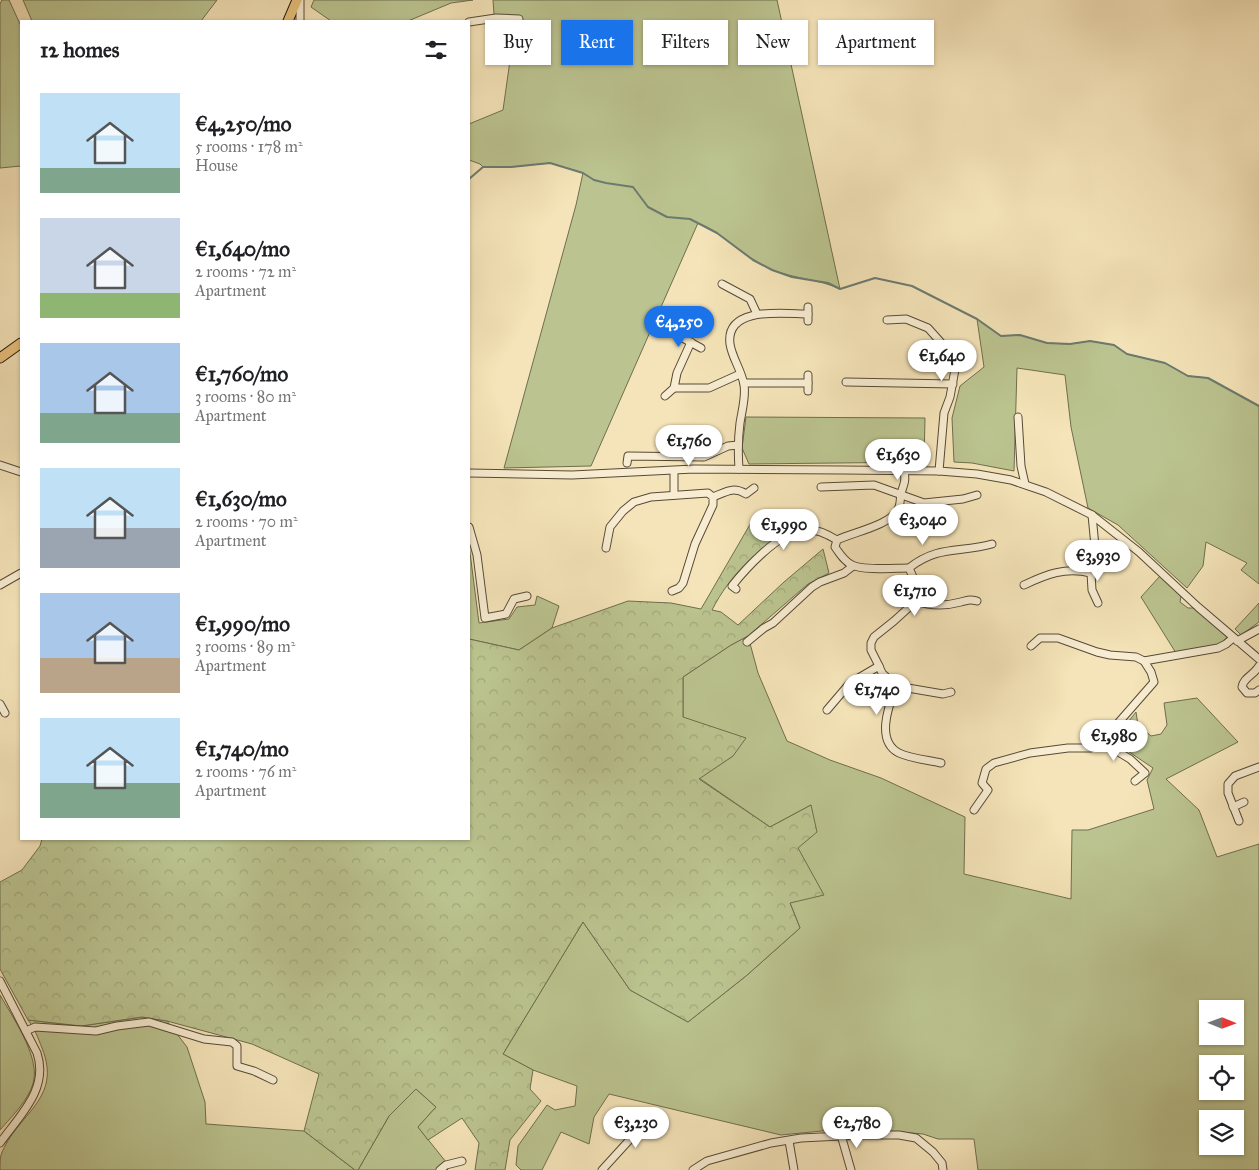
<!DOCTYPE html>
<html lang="en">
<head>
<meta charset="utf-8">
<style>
  body { margin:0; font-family:"IM FELL Great Primer",serif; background:#f6f6f6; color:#202124; height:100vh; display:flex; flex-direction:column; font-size:19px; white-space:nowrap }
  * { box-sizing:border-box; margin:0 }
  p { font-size:16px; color:#757577 }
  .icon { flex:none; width:28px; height:28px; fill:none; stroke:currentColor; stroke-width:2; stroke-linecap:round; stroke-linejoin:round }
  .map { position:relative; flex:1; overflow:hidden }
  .panel { position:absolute; left:20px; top:20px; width:450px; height:820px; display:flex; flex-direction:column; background:#fff; border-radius:0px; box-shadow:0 1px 4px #0004 }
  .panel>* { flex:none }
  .banner { position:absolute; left:485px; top:20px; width:475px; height:45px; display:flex; gap:10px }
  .needle { width:32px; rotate:91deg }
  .buttons { position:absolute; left:1199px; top:1000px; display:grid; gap:10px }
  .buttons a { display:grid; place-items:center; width:45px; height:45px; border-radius:0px; background:#fff; box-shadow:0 1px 4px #0004; font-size:25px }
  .price { position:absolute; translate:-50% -42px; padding:0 11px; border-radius:18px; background:#fff; color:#222; font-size:16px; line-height:32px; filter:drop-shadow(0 1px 2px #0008) }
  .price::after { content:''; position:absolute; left:50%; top:30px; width:15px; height:11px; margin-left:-8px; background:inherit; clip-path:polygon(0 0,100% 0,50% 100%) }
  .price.selected { background:#1a73e8; color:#fff }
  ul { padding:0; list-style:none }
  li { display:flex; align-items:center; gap:15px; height:125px; padding:0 20px }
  li span { display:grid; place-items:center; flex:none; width:140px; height:100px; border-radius:0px; color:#555 }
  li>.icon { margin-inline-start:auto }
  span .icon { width:60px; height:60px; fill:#fffc; stroke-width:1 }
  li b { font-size:21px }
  h2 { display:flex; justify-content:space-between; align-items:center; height:60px; padding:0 20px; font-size:21px }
  .chip { padding:0 18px; border-radius:0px; background:#fff; box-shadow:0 1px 4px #0004; font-size:18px; line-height:45px }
  .chip.selected { background:#1a73e8; color:#fff }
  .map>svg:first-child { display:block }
</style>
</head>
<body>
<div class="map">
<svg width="1259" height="1170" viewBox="0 0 1259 1170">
  <defs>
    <pattern id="forest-crowns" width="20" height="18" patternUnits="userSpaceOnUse" patternTransform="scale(1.25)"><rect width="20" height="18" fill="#bbc490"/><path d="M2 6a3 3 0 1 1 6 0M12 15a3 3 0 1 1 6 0" fill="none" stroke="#a0a87b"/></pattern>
  </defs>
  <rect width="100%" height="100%" fill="#f5e4b9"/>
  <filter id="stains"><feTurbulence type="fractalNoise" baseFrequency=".004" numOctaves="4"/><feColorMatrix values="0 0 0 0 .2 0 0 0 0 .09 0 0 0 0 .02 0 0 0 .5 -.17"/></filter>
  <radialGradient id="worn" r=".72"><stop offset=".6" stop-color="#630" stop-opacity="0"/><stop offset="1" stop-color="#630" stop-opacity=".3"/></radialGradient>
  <g fill="#bbc490" stroke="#6e6e4e" fill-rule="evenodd">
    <polygon points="2,0 9,0 21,26 21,166 0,168 0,4"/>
    <polygon points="23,0 217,0 201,21 32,21"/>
    <polygon points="314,0 473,0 451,3 408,21 331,21 311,7"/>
    <path d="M493,0H777L840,289C819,279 795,279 773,270C752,261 737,247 718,234C712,229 705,226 698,223L591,466L504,468L576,205L583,173L550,163L511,167H483L480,164L469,160V124L503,110L513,39L496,42Z"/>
    <polygon points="977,319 1001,336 1020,335 1047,343 1070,344 1090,341 1114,345 1127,354 1165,363 1188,376 1208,378 1259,406 1259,584 1241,570 1247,563 1206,542 1203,566 1187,588 1118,525 1088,508 1071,427 1065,375 1017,368 1014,471 972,463 954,462 952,418 960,386 984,367"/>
    <polygon points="746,417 925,418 924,462 749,464 742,448"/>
    <polygon points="469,545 479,623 509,619 517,607 535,605 537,596 559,606 552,628 519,650 469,639"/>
    <path d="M1160,576L1181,596L1180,602L1188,608H1193L1227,637C1217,651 1192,650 1176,653L1141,597Z"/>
    <polygon points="1259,603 1259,622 1241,635 1235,629"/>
    <path d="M748,636L758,673L787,741L830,760L881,778L965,817L964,874L1071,899L1072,830H1088L1154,809L1147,780L1153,768L1113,741L1136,712L1138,725L1151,736L1161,734L1167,725L1164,703L1197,698L1238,742L1166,779L1199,810L1217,857L1259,844V1170H978L974,1139H938L923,1134L852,1128L781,1135L609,1094L594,1117L589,1144L561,1132L542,1170H521L516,1165L518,1146L547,1105L555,1110L575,1106L577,1086L533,1070L503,1054L583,922L630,990L688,1022L746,976L800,928L790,903L798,847L811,805L770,827L699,778L733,756L683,717V677L731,645ZM1208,1009H1235V1036H1208ZM1208,1064H1235V1091H1208ZM1208,1119H1235V1146H1208Z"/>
    <path d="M0,995C12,1016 38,1054 34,1079C31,1098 12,1116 0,1130Z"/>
    <path d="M142,1017L167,1021L187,1047L205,1102L206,1124L304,1131L355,1170H0C0,1165 0,1159 1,1155C16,1114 63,1100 42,1048C38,1038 35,1029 28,1020L81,1026Z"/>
    <polygon points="416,1089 436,1107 418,1127 450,1167 447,1170 358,1170 389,1116"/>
  </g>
  <path fill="url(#forest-crowns)" stroke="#6e6e4e" d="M752,521L771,528L782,521L787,531C755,552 730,575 712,610L721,612L738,625L784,582L823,549L829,573L808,584L748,636L731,645L683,677V717L746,738L733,756L699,779L770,827L811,805L817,832L798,848L824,895L790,903L800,928L746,976L688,1022L630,990L583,922L503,1054L533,1070L530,1089L541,1101L510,1140L505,1170H475L479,1143L462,1118L428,1140L418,1127L436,1107L416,1089L389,1116L358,1170H355L304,1131L319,1074L252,1044L167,1021L142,1017L81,1026L28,1020L0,969V882L22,870L40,846L42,839H469V639L519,650L552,628L628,601L671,603L701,609Z"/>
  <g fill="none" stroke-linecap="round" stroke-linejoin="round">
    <polyline stroke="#6b7b70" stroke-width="2" points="469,179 483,167 511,167 550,163 583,173 594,180 606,183 633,187 648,207 667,217 690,219 717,233 753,260 772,270 792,277 828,283 840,289 875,278 912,286 977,319 1001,336 1020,335 1047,343 1070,344 1090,341 1114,345 1127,354 1165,363 1188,376 1208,378 1259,406"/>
    <g stroke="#564a37" stroke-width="9">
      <g id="minor">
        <polyline points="300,21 300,0"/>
        <polyline points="469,22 496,18 519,19"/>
        <polyline points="722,284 750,299 757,314"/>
        <polyline points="887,320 906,319 928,328 954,357 956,364 950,397 944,413 939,471"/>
        <polyline points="808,321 808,307"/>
        <polyline points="668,330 701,348"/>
        <polyline points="954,357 970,352"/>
        <polyline points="846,382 953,384"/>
        <polyline points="744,383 808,383"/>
        <polyline points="674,388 709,388 740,374"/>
        <polyline points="808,391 808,375"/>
        <polyline points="665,396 674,388 677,373 691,342"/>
        <polyline points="1018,417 1021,466 1025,484"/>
        <polyline points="627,463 628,456 704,457 728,446 738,445"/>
        <polyline points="0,465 21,472"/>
        <path d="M739,469C738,454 738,438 740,423C742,410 746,397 744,385C742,371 732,358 730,344C725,305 785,314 808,314"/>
        <path d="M904,471C906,481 904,484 901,493C900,498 901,504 898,509C891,525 854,532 837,540L835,547C840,554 844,561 852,565C865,571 894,568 909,568"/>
        <polyline points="469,473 572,475 694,469 843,470 939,471 977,474 1011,480 1046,492 1092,515 1139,552 1198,607 1259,659"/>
        <polyline points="821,487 874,485 924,503 963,499 977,495"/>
        <polyline points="674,495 674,471"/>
        <path d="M713,497C726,492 733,486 746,494L754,488"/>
        <polyline points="469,527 477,555 485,618 506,614 514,599 527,596"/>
        <polyline points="606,548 610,527 623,511 634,502 651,497 708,493 713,497 713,505 695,544 683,583 679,588 672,591"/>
        <polyline points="1091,573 1092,590 1098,603"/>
        <polyline points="0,585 21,573"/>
        <path d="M1024,585C1047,574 1065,567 1091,573L1097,567L1092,515"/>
        <path d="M736,589L732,586C747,567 776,536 800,530C812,527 827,534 837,540"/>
        <path d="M916,601L917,586L909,568C938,545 960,553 992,544"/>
        <polyline points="1237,641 1259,629"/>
        <polyline points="747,642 764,628 773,623 812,587 820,582 844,573 853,566"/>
        <polyline points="1031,646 1040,638 1058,638 1097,652 1110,655 1136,657 1144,661"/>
        <path d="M879,666L871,650V643L874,637L894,621L916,601C930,606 946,606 961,602C968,600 970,599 977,601"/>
        <path d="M1259,666C1254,675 1243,678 1242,687L1247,693H1255L1259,690"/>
        <polyline points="0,704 5,713"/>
        <polyline points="827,710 850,683 879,666 882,673 896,686"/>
        <polyline points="1105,744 1130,759 1145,773 1135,781"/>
        <path d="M941,763C928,760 912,759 899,753C875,741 889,705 896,686L943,694L951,692"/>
        <polyline points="1233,807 1244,802"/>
        <polyline points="974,810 988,790 982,783 986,769 994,763 1030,753 1068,748 1091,748 1105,744 1119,722 1154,682 1151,672 1144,661 1218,648 1226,644 1233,638"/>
        <polyline points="1239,821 1228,793 1228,784 1235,776 1259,767"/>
        <path d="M0,981L37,1053C49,1089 20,1115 0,1143"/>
        <polyline points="26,1031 35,1027 96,1031 117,1026 149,1022 204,1039 232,1042 237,1046 237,1066 254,1071 273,1080"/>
        <polyline points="841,1135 851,1170"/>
        <polyline points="789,1141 794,1170"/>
        <polyline points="440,1170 446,1165 462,1161"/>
        <polyline points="602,1170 654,1113"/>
        <polyline points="693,1170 707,1161 771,1143 801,1138 861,1135 899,1135 916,1138 933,1152 942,1163 943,1170"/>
      </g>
    </g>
    <g stroke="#21170c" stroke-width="11">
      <g id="major">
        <polyline points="288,21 297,0"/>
        <polyline points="0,358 21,343"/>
      </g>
    </g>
    <use href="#minor" stroke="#f8edd2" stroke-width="7"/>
    <use href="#major" stroke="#eac27c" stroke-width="9"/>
  </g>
  <rect width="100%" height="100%" filter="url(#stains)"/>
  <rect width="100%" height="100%" fill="url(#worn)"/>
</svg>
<div class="buttons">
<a><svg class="needle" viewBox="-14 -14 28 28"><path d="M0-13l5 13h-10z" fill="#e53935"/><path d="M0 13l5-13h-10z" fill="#757577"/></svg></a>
<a><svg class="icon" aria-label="locate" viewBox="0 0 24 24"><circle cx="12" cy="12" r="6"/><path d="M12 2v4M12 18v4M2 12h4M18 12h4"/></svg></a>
<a><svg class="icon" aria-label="layers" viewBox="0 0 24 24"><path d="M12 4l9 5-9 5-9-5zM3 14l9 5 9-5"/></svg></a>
</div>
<b class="price selected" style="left:679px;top:348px">€4,250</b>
<b class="price" style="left:942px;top:382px">€1,640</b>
<b class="price" style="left:689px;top:467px">€1,760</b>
<b class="price" style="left:898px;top:481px">€1,630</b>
<b class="price" style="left:923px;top:546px">€3,040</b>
<b class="price" style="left:784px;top:551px">€1,990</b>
<b class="price" style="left:1098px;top:582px">€3,930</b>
<b class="price" style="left:915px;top:617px">€1,710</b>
<b class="price" style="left:877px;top:716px">€1,740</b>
<b class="price" style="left:1114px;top:762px">€1,980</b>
<b class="price" style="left:636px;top:1149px">€3,230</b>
<b class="price" style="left:857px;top:1149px">€2,780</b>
<div class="banner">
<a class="chip">Buy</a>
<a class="chip selected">Rent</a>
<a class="chip">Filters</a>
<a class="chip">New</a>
<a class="chip">Apartment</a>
</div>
<section class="panel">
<h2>12 homes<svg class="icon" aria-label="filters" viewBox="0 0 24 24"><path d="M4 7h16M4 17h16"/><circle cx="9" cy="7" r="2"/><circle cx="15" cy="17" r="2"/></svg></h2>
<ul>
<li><span style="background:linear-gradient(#bfe0f5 75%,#7fa58c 0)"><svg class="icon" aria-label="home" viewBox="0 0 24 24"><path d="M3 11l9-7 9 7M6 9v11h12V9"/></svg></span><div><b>€4,250/mo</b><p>5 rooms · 178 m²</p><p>House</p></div></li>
<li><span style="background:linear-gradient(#c9d6e8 75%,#8fb573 0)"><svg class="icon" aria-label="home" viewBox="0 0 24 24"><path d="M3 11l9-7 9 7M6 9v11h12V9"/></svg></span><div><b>€1,640/mo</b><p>2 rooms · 72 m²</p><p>Apartment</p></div></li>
<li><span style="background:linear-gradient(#a9c7e8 70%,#7fa58c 0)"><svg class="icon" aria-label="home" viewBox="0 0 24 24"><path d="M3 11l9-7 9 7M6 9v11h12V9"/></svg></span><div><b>€1,760/mo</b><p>3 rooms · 80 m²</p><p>Apartment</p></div></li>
<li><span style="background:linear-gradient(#bfe0f5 60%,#9aa5b1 0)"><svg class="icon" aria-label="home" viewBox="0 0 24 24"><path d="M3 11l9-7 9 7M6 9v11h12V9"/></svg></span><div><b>€1,630/mo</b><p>2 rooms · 70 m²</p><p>Apartment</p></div></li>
<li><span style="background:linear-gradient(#a9c7e8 65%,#b9a48a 0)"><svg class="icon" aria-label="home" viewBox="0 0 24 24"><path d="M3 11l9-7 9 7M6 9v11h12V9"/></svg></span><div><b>€1,990/mo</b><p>3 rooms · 89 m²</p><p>Apartment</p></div></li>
<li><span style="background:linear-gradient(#bfe0f5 65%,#7fa58c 0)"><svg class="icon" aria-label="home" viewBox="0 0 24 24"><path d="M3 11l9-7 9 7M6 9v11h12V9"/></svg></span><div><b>€1,740/mo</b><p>2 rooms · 76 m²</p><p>Apartment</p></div></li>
</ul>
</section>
</div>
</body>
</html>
